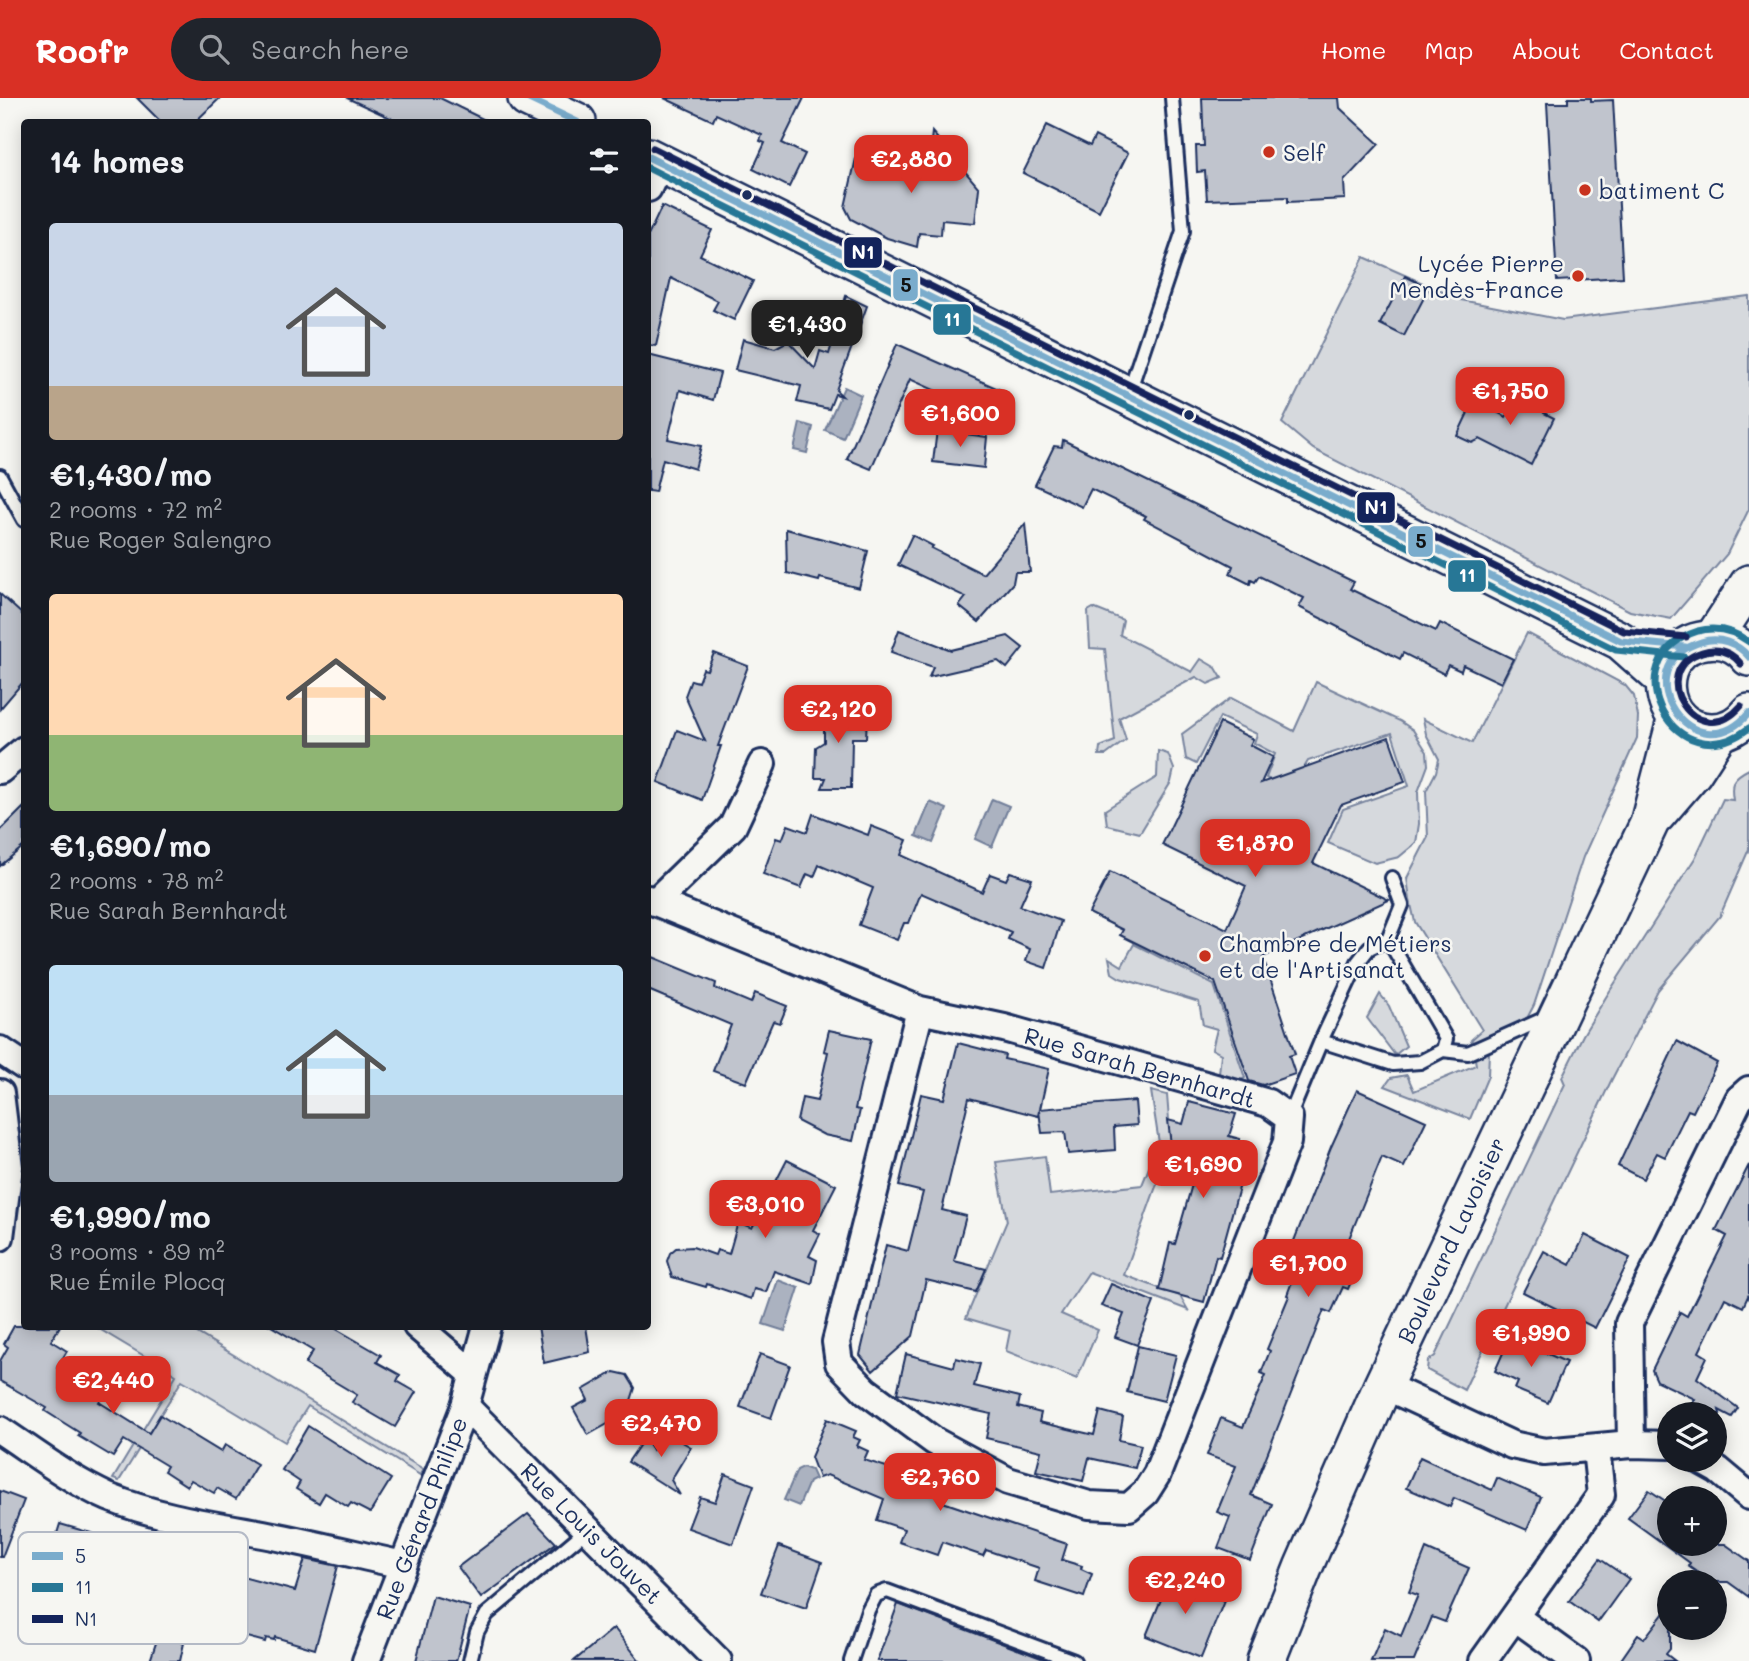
<!DOCTYPE html>
<html lang="en">
<head>
<meta charset="utf-8">
<style>
  body { margin:0; font-family:Mali,sans-serif; background:#20242c; color:#f1f3f6; height:100vh; display:flex; flex-direction:column; font-size:26px; white-space:nowrap }
  * { box-sizing:border-box; margin:0 }
  p { font-size:23px; color:#9ea1a6 }
  .icon { flex:none; width:38px; height:38px; fill:none; stroke:currentColor; stroke-width:2; stroke-linecap:round; stroke-linejoin:round }
  .map { position:relative; flex:1; overflow:hidden }
  .drawer { position:absolute; left:21px; top:21px; width:630px; height:1211px; display:flex; flex-direction:column; background:#171b24; border-radius:7px; box-shadow:0 4px 18px #0003 }
  .drawer>* { flex:none }
  .controls { position:absolute; left:1657px; top:1304px; display:grid; gap:14px }
  .controls a { display:grid; place-items:center; width:70px; height:70px; border-radius:50%; background:#171b24; box-shadow:0 4px 18px #0003; font-size:35px }
  .price { position:absolute; translate:-50% -60px; padding:0 16px; border-radius:14px; background:#d93025; color:#fff; font-size:23px; line-height:46px; filter:drop-shadow(0 2px 4px #0008) }
  .price::after { content:''; position:absolute; left:50%; top:42px; width:21px; height:16px; margin-left:-10px; background:inherit; clip-path:polygon(0 0,100% 0,50% 100%) }
  .price.on { background:#222; color:#fff }
  ul { padding:0; list-style:none }
  li { display:grid; align-content:center; gap:14px; height:371px; padding:0 28px }
  li span { display:grid; place-items:center; height:217px; border-radius:7px; color:#555 }
  li>.icon { margin-inline-start:auto }
  span .icon { width:126px; height:126px; fill:#fffc; stroke-width:1 }
  li b { font-size:30px }
  h2 { display:flex; justify-content:space-between; align-items:center; height:84px; padding:0 28px; font-size:30px }
  header { display:flex; align-items:center; gap:42px; box-sizing:border-box; height:98px; padding:0 35px; background:#d93025; color:#fff }
  header strong { font-size:33px }
  nav { display:flex; gap:38px; margin-inline-start:auto; font-size:24px }
  .search { width:490px; height:63px; background:#20242c; display:flex; align-items:center; gap:18px; box-sizing:border-box; padding:0 24px; border-radius:38px; color:#9ea1a6; font-size:26px }
  .map>svg:first-child { display:block }
</style>
</head>
<body>
<header>
<strong>Roofr</strong>
<div class="search"><svg class="icon" aria-label="search" viewBox="0 0 24 24"><circle cx="10" cy="10" r="6"/><path d="M15 15l6 6"/></svg>Search here</div>
<nav><a>Home</a><a>Map</a><a>About</a><a>Contact</a></nav>
</header>
<div class="map">
<svg width="1749" height="1563" viewBox="0 0 1749 1563">
  <rect width="100%" height="100%" fill="#f6f6f2"/>
  <filter id="ink" filterUnits="userSpaceOnUse"><feTurbulence type="fractalNoise" baseFrequency=".0143" numOctaves="2"/><feDisplacementMap in="SourceGraphic" scale="14" xChannelSelector="R" yChannelSelector="G"/><feConvolveMatrix kernelMatrix="1 2 1 2 8 2 1 2 1" color-interpolation-filters="sRGB"/></filter>
  <g filter="url(#ink)">
    <g fill="#d6d9dd" stroke="#78849e" stroke-width="2">
      <polygon points="1364,159 1461,202 1563,222 1749,198 1749,411 1727,456 1671,521 1630,513 1313,351 1282,325"/>
      <polygon points="1093,510 1123,522 1120,537 1192,574 1201,561 1216,570 1222,580 1208,586 1196,579 1119,620 1126,642 1106,657 1099,657 1100,649 1115,643 1105,551 1090,550 1088,513"/>
      <polygon points="1527,535 1625,587 1634,598 1638,618 1637,640 1583,759 1534,907 1524,926 1474,945 1471,942 1482,932 1415,824 1410,802 1407,780 1428,739 1426,693 1436,674 1439,661 1426,636 1423,621 1472,645"/>
      <polygon points="1316,584 1400,623 1413,632 1427,654 1428,667 1418,694 1419,726 1416,745 1399,759 1375,765 1328,745 1343,711 1409,688 1392,635 1308,663 1291,692 1266,680 1275,656 1254,645 1257,636 1220,619 1196,666 1186,661 1182,636 1231,600 1294,633"/>
      <polygon points="1158,653 1168,656 1174,671 1171,684 1140,735 1107,727 1105,712 1157,679"/>
      <path d="M1749,671V751L1720,818L1658,892L1611,983L1464,1292L1427,1272L1428,1263L1435,1258L1565,986L1562,979L1583,937L1606,899L1695,760L1723,701L1733,702C1730,684 1733,679 1749,671Z"/>
      <polygon points="1134,846 1214,887 1245,980 1239,983 1219,976 1221,956 1212,951 1217,931 1203,927 1199,904 1120,880 1112,875 1109,860 1122,868"/>
      <polygon points="1380,896 1389,908 1406,948 1395,957 1367,920"/>
      <polygon points="1489,954 1488,978 1470,1021 1385,988 1391,980 1407,977 1414,993 1476,967 1475,961"/>
      <polygon points="1151,993 1167,997 1171,1047 1124,1177 1180,1198 1188,1212 1089,1174 1061,1216 1098,1232 1077,1281 1006,1253 1010,1233 966,1220 1007,1123 996,1064 1045,1058 1050,1097 1142,1087 1159,1045"/>
      <polygon points="96,1229 196,1229 194,1233 423,1371 420,1377 308,1308 285,1344 182,1282 119,1383 113,1381 176,1277"/>
    </g>
    <g fill="#abb2c0" stroke="#717e99" stroke-width="2">
      <polygon points="844,289 861,297 843,340 825,332"/>
      <polygon points="800,325 813,329 807,355 794,352"/>
      <polygon points="992,701 1009,708 992,749 975,741"/>
      <polygon points="930,704 947,711 933,745 916,738"/>
      <polygon points="778,1182 799,1190 785,1233 763,1226"/>
      <polygon points="803,1369 811,1372 815,1381 809,1384 799,1408 784,1402 797,1372"/>
    </g>
    <g fill="#c0c4cd" stroke="#1b2f5e" stroke-width="2">
      <polygon points="137,0 220,0 195,24 161,24"/>
      <polygon points="347,0 440,0 489,24 399,24"/>
      <polygon points="664,0 804,0 782,45 805,56 789,89 753,71 765,45 760,43 762,37 716,16 713,23"/>
      <polygon points="1202,0 1339,0 1340,10 1379,46 1344,83 1345,101 1288,104 1288,99 1207,102 1205,73 1197,74 1196,48 1204,48"/>
      <polygon points="1568,0 1591,0 1591,3 1613,2 1623,179 1557,183 1547,5 1568,5"/>
      <polygon points="1047,27 1090,48 1095,38 1128,55 1099,113 1023,75"/>
      <polygon points="932,34 979,90 975,125 942,122 941,137 919,135 917,149 887,140 851,121 845,109 857,56 928,70"/>
      <polygon points="662,108 712,132 700,157 753,183 734,222 713,212 718,203 671,180 656,248 648,247 648,138"/>
      <polygon points="1405,178 1429,190 1404,238 1380,226"/>
      <polygon points="846,198 867,208 836,292 842,298 835,296 829,311 797,304 801,288 735,272 743,241 775,250 788,243 815,271 820,253 829,256"/>
      <polygon points="897,246 1001,292 991,318 910,281 871,371 847,361"/>
      <polygon points="648,257 720,275 713,302 680,292 668,341 701,348 695,371 663,361 655,394 648,393"/>
      <polygon points="1533,295 1549,304 1544,315 1554,320 1531,367 1480,341 1472,345 1457,338 1474,302 1506,319 1515,301 1527,307"/>
      <polygon points="937,332 987,339 984,370 933,364"/>
      <polygon points="1063,342 1354,484 1350,491 1436,533 1440,525 1513,561 1501,585 1463,567 1461,573 1448,567 1444,576 1403,555 1400,561 1299,509 1304,500 1259,478 1255,484 1251,482 1250,486 1230,476 1233,468 1144,421 1146,418 1091,391 1082,409 1035,387 1054,348 1062,349"/>
      <polygon points="1025,426 1030,474 1015,474 1013,485 979,524 959,508 966,499 898,467 912,437 933,448 931,450 983,476"/>
      <polygon points="786,431 868,453 859,490 820,480 819,483 787,475"/>
      <polygon points="0,496 24,518 24,583 0,611"/>
      <polygon points="899,532 951,552 1008,538 1023,550 1007,570 998,563 929,579 933,569 891,554"/>
      <polygon points="714,555 748,568 718,648 721,648 702,702 658,684 677,632 705,643 685,598 691,582 698,584 703,571 707,572"/>
      <polygon points="841,604 845,610 853,610 853,617 867,617 866,640 852,640 851,690 822,690 826,680 815,680 816,649 824,644 824,605"/>
      <polygon points="1220,625 1253,641 1250,647 1273,659 1261,685 1389,639 1405,684 1341,707 1313,765 1389,802 1263,859 1295,956 1289,958 1295,976 1263,987 1249,983 1215,884 1120,837 1123,832 1089,815 1110,774 1227,831 1246,788 1162,747"/>
      <polygon points="24,709 24,748 0,768 0,733"/>
      <polygon points="813,716 868,737 871,728 907,742 901,757 982,794 990,776 1006,782 1010,774 1032,781 1020,808 1061,823 1046,870 1026,863 1030,851 1008,841 1011,834 921,795 909,825 904,825 897,842 859,827 873,790 819,767 814,779 807,776 801,790 763,776 776,740 782,742 788,727 807,734"/>
      <polygon points="648,857 716,885 715,890 751,905 755,895 787,908 780,925 773,923 746,985 713,973 731,927 648,892"/>
      <polygon points="829,932 871,941 855,1011 860,1012 853,1043 824,1037 797,1023 802,1000 817,1003 828,954 824,953"/>
      <polygon points="1677,943 1717,965 1693,1014 1688,1012 1665,1059 1657,1055 1643,1081 1618,1068"/>
      <polygon points="958,945 1005,957 1004,961 1049,971 1040,1011 1135,1003 1137,1027 1114,1029 1115,1052 1068,1056 1065,1034 1042,1035 1039,1013 1038,1018 969,1000 942,1112 966,1118 954,1163 986,1171 976,1194 926,1182 913,1238 873,1273 860,1257 886,1147 908,1153 923,1094 899,1088 921,996 944,1001"/>
      <polygon points="1357,992 1426,1023 1404,1069 1382,1059 1340,1163 1357,1170 1348,1191 1343,1189 1331,1215 1324,1212 1251,1397 1272,1406 1250,1462 1218,1450 1230,1419 1217,1414 1236,1368 1207,1357 1221,1320 1243,1329 1266,1277 1261,1275 1270,1253 1267,1251 1289,1198 1287,1197 1293,1181 1281,1176 1331,1049"/>
      <polygon points="1189,1004 1236,1016 1229,1038 1240,1041 1233,1064 1245,1068 1220,1159 1216,1158 1204,1204 1159,1192 1170,1145 1175,1146 1201,1055 1171,1047 1168,1022 1183,1026"/>
      <polygon points="787,1062 836,1087 813,1132 820,1136 809,1158 817,1162 812,1186 774,1173 766,1194 754,1191 751,1201 707,1186 706,1189 672,1179 667,1163 670,1155 676,1150 693,1149 715,1157 717,1152 729,1156 738,1124 752,1130"/>
      <polygon points="1749,1067 1749,1196 1743,1209 1725,1200 1699,1254 1707,1259 1697,1280 1738,1310 1732,1319 1719,1312 1720,1316 1683,1316 1695,1301 1657,1283 1652,1272 1680,1214 1687,1218 1727,1138 1716,1132"/>
      <polygon points="1585,1137 1630,1160 1595,1230 1523,1194 1544,1153 1570,1167"/>
      <polygon points="1111,1186 1154,1204 1137,1247 1115,1239 1124,1216 1101,1208"/>
      <polygon points="14,1228 60,1228 51,1243 67,1253 57,1270 103,1298 99,1304 149,1335 160,1317 221,1354 225,1347 257,1366 236,1401 217,1390 214,1395 191,1382 187,1388 164,1373 167,1368 124,1342 113,1359 78,1338 80,1335 45,1313 47,1310 0,1283 0,1263 8,1249 4,1246"/>
      <polygon points="271,1228 331,1228 381,1257 377,1264 400,1277 397,1283 416,1294 395,1329 352,1304 357,1297 305,1266 313,1253"/>
      <polygon points="538,1228 586,1228 590,1254 544,1265"/>
      <polygon points="1510,1239 1566,1264 1548,1305 1515,1291 1518,1284 1495,1273"/>
      <polygon points="1138,1248 1176,1257 1164,1303 1127,1294"/>
      <polygon points="760,1256 790,1267 771,1320 740,1309"/>
      <polygon points="906,1256 954,1269 956,1260 980,1266 974,1288 1020,1299 1018,1309 1041,1315 1039,1324 1094,1337 1100,1313 1123,1319 1119,1342 1141,1347 1135,1370 1089,1360 1083,1383 1036,1373 1041,1353 986,1340 991,1316 897,1295"/>
      <polygon points="614,1274 627,1277 635,1290 627,1315 588,1337 573,1310 588,1302 583,1292"/>
      <polygon points="827,1321 856,1333 853,1339 860,1342 857,1348 868,1353 864,1362 921,1380 922,1378 946,1385 940,1403 1067,1446 1062,1462 1082,1468 1081,1471 1092,1476 1084,1499 1035,1483 1039,1470 986,1452 983,1458 942,1444 937,1457 899,1444 904,1431 877,1422 884,1401 827,1377 819,1380 811,1359"/>
      <polygon points="308,1328 391,1381 370,1415 351,1405 348,1409 325,1395 319,1405 296,1391 300,1384 282,1372"/>
      <polygon points="665,1334 691,1349 671,1382 680,1397 628,1364 645,1339 653,1352"/>
      <polygon points="1420,1359 1492,1392 1497,1380 1541,1399 1527,1432 1454,1400 1450,1409 1406,1390"/>
      <polygon points="725,1376 754,1387 733,1446 688,1430 700,1399 715,1404"/>
      <polygon points="1649,1392 1670,1406 1670,1446 1725,1446 1749,1463 1749,1499 1728,1484 1711,1484 1688,1468 1690,1465 1628,1420"/>
      <polygon points="0,1393 24,1402 2,1459 0,1459"/>
      <polygon points="528,1416 556,1445 481,1500 458,1469"/>
      <polygon points="60,1426 108,1440 107,1443 295,1493 305,1461 338,1468 315,1551 275,1539 274,1542 266,1540 265,1544 221,1532 227,1506 183,1493 173,1526 142,1519 145,1507 115,1499 120,1479 50,1458"/>
      <polygon points="779,1448 822,1464 806,1510 761,1495"/>
      <polygon points="1426,1451 1469,1470 1445,1524 1432,1519 1414,1563 1371,1563 1385,1530 1401,1538 1418,1497 1409,1494"/>
      <polygon points="1600,1461 1629,1481 1598,1524 1569,1503"/>
      <polygon points="1173,1472 1197,1483 1194,1490 1224,1503 1201,1560 1146,1538"/>
      <polygon points="433,1498 470,1509 456,1563 416,1563"/>
      <polygon points="898,1506 1049,1563 877,1563"/>
      <polygon points="1670,1507 1670,1551 1666,1556 1675,1563 1620,1563 1638,1537 1644,1541"/>
      <polygon points="614,1530 640,1563 574,1563"/>
      <polygon points="158,1539 184,1545 180,1563 150,1563"/>
    </g>
    <g fill="none" stroke-linecap="round" stroke-linejoin="round">
      <g stroke="#1b2f5e" stroke-width="18">
        <g id="lane">
          <polyline points="1129,294 1183,133 1172,0"/>
          <polyline points="0,378 24,422"/>
          <polyline points="1392,780 1402,807 1388,841 1446,941 1443,952"/>
          <polyline points="1321,943 1358,864 1369,850 1388,841"/>
          <polyline points="1289,1020 1321,943 1393,966 1420,964 1443,952 1468,955 1548,919"/>
          <polyline points="470,1563 477,1534 487,1516 588,1431"/>
          <polyline points="851,1563 868,1512 876,1497 887,1493 1074,1563"/>
        </g>
      </g>
      <g stroke="#1b2f5e" stroke-width="32">
        <g id="street">
          <polyline points="648,90 660,65"/>
          <polyline points="0,672 24,652"/>
          <polyline points="648,801 920,912 1004,930 1268,1005 1289,1020 1287,1044 1157,1376 1145,1395 1129,1409 1089,1407 1008,1383 934,1343 866,1293 839,1265 836,1244 920,912"/>
          <polyline points="655,804 733,728 762,666"/>
          <polyline points="0,952 24,968"/>
          <polyline points="0,995 9,1069 0,1139"/>
          <polyline points="417,1228 473,1276"/>
          <polyline points="1383,1287 1512,1347 1544,1354 1631,1346 1670,1347"/>
          <polyline points="465,1308 718,1563"/>
          <path d="M0,1332C35,1355 70,1382 108,1399C159,1420 214,1427 268,1437C314,1446 358,1457 403,1467"/>
          <polyline points="1631,1346 1629,1225 1739,1001 1749,992"/>
          <polyline points="1700,1362 1718,1372 1749,1398"/>
          <polyline points="1515,1519 1576,1563"/>
          <polyline points="366,1563 465,1308 487,1228"/>
          <polyline points="1483,1563 1601,1397 1596,1351"/>
        </g>
      </g>
      <g stroke="#1b2f5e" stroke-width="42">
        <g id="secondary">
          <polyline points="527,0 577,24"/>
          <polyline points="648,59 1621,543 1665,582"/>
          <polyline points="1713,541 1749,486"/>
          <path d="M1749,559C1739,546 1723,539 1706,542C1648,549 1654,634 1712,634C1726,634 1740,627 1749,615"/>
          <polyline points="1656,717 1693,674 1719,634"/>
          <polyline points="1266,1563 1303,1470 1383,1287 1649,726 1677,619"/>
        </g>
      </g>
      <use href="#lane" stroke="#f6f6f2" stroke-width="12"/>
      <use href="#street" stroke="#f6f6f2" stroke-width="26"/>
      <use href="#secondary" stroke="#f6f6f2" stroke-width="37"/>
      <g stroke="#f6f6f2" stroke-width="12">
        <g id="bus-1">
          <polyline points="527,0 577,24"/>
          <polyline points="648,59 1621,543 1685,549"/>
          <path d="M1749,559C1737,545 1719,538 1701,544C1620,569 1695,679 1749,615"/>
        </g>
      </g>
      <g stroke="#f6f6f2" stroke-width="12">
        <g id="bus-2">
          <polyline points="648,70 1616,552 1684,559"/>
          <path d="M1749,544C1734,533 1717,528 1698,533C1608,562 1677,687 1749,630"/>
        </g>
      </g>
      <g stroke="#f6f6f2" stroke-width="12">
        <g id="bus-3">
          <polyline points="653,50 1624,533 1686,539"/>
          <path d="M1741,608C1698,658 1643,573 1702,554C1718,549 1731,554 1741,566"/>
        </g>
      </g>
      <use href="#bus-1" stroke="#7aaccc" stroke-width="7"/>
      <use href="#bus-2" stroke="#277796" stroke-width="7"/>
      <use href="#bus-3" stroke="#13235b" stroke-width="7"/>
    </g>
  </g>
  <g fill="#c8321e" stroke="#f6f6f2" stroke-width="2.5">
    <circle cx="1269" cy="54" r="7"/>
    <circle cx="1585" cy="92" r="7"/>
    <circle cx="1578" cy="178" r="7"/>
    <circle cx="1205" cy="858" r="7"/>
  </g>
  <g fill="#1b2f5e" stroke="#f6f6f2" stroke-width="2.5">
    <circle cx="747" cy="97" r="6"/>
    <circle cx="1189" cy="317" r="6"/>
  </g>
  <g text-anchor="middle" dominant-baseline="central" stroke-width="5" stroke-linejoin="round" paint-order="stroke">
    <g font-size="23" fill="#1b2f5e" stroke="#f6f6f2" text-anchor="start">
      <text x="1283" y="54">Self</text>
      <text x="1599" y="92">batiment C</text>
      <text x="1564" y="165" text-anchor="end">Lycée Pierre<tspan x="1564" dy="26">Mendès-France</tspan></text>
      <text x="1219" y="845">Chambre de Métiers<tspan x="1219" dy="26">et de l'Artisanat</tspan></text>
    </g>
    <g font-size="23" fill="#1b2f5e" stroke="#f6f6f2">
      <text transform="translate(1140 969) rotate(16)">Rue Sarah Bernhardt</text>
      <text transform="translate(1451 1142) rotate(-65)">Boulevard Lavoisier</text>
      <text transform="translate(421 1420) rotate(-69)">Rue Gérard Philipe</text>
      <text transform="translate(592 1435) rotate(45)">Rue Louis Jouvet</text>
    </g>
  </g>
  <rect x="18" y="1434" width="230" height="112" rx="10" fill="#f6f6f2" stroke="#b4bac6" stroke-width="2"/>
  <rect x="32" y="1454" width="31" height="8" fill="#7aaccc"/>
  <rect x="32" y="1485" width="31" height="9" fill="#277796"/>
  <rect x="32" y="1517" width="31" height="8" fill="#13235b"/>
  <g font-size="19" fill="#1b2f5e">
    <text x="75" y="1465">5</text>
    <text x="75" y="1496">11</text>
    <text x="75" y="1528">N1</text>
  </g>
  <g stroke="#f6f6f2" stroke-width="2.5">
    <rect x="843" y="138" width="40" height="33" rx="7" fill="#13235b"/>
    <rect x="892" y="170" width="27" height="34" rx="7" fill="#7aaccc"/>
    <rect x="932" y="205" width="40" height="33" rx="7" fill="#277796"/>
    <rect x="1356" y="393" width="40" height="33" rx="7" fill="#13235b"/>
    <rect x="1407" y="427" width="27" height="33" rx="7" fill="#7aaccc"/>
    <rect x="1447" y="461" width="40" height="34" rx="7" fill="#277796"/>
  </g>
  <g font-size="19" text-anchor="middle" font-weight="bold" fill="#fff">
    <text x="863" y="161">N1</text>
    <text x="952" y="228">11</text>
    <text x="1376" y="416">N1</text>
    <text x="1467" y="484">11</text>
  </g>
  <g font-size="19" text-anchor="middle" font-weight="bold" fill="#111">
    <text x="906" y="194">5</text>
    <text x="1421" y="450">5</text>
  </g>
</svg>
<div class="controls">
<a><svg class="icon" aria-label="layers" viewBox="0 0 24 24"><path d="M12 4l9 5-9 5-9-5zM3 14l9 5 9-5"/></svg></a>
<a>+</a>
<a>−</a>
</div>
<b class="price" style="left:911px;top:97px">€2,880</b>
<b class="price on" style="left:807px;top:262px">€1,430</b>
<b class="price" style="left:1510px;top:329px">€1,750</b>
<b class="price" style="left:960px;top:351px">€1,600</b>
<b class="price" style="left:838px;top:647px">€2,120</b>
<b class="price" style="left:1255px;top:781px">€1,870</b>
<b class="price" style="left:1203px;top:1102px">€1,690</b>
<b class="price" style="left:765px;top:1142px">€3,010</b>
<b class="price" style="left:1308px;top:1201px">€1,700</b>
<b class="price" style="left:1531px;top:1271px">€1,990</b>
<b class="price" style="left:113px;top:1318px">€2,440</b>
<b class="price" style="left:661px;top:1361px">€2,470</b>
<b class="price" style="left:940px;top:1415px">€2,760</b>
<b class="price" style="left:1185px;top:1518px">€2,240</b>
<section class="drawer">
<h2>14 homes<svg class="icon" aria-label="filters" viewBox="0 0 24 24"><path d="M4 7h16M4 17h16"/><circle cx="9" cy="7" r="2"/><circle cx="15" cy="17" r="2"/></svg></h2>
<ul>
<li><span style="background:linear-gradient(#c9d6e8 75%,#b9a48a 0)"><svg class="icon" aria-label="home" viewBox="0 0 24 24"><path d="M3 11l9-7 9 7M6 9v11h12V9"/></svg></span><div><b>€1,430/mo</b><p>2 rooms · 72 m²</p><p>Rue Roger Salengro</p></div></li>
<li><span style="background:linear-gradient(#ffd9b3 65%,#8fb573 0)"><svg class="icon" aria-label="home" viewBox="0 0 24 24"><path d="M3 11l9-7 9 7M6 9v11h12V9"/></svg></span><div><b>€1,690/mo</b><p>2 rooms · 78 m²</p><p>Rue Sarah Bernhardt</p></div></li>
<li><span style="background:linear-gradient(#bfe0f5 60%,#9aa5b1 0)"><svg class="icon" aria-label="home" viewBox="0 0 24 24"><path d="M3 11l9-7 9 7M6 9v11h12V9"/></svg></span><div><b>€1,990/mo</b><p>3 rooms · 89 m²</p><p>Rue Émile Plocq</p></div></li>
</ul>
</section>
</div>
</body>
</html>
